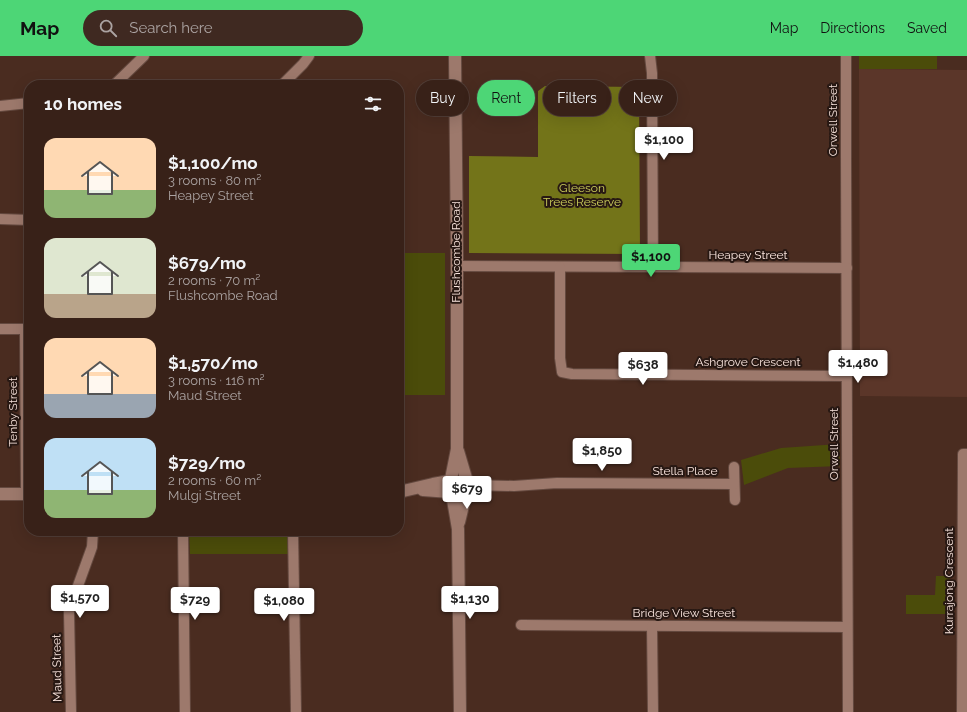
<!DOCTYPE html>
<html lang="en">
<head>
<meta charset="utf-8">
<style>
  body { margin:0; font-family:Raleway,sans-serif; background:#3f2921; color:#f1f3f6; height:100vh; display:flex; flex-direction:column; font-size:15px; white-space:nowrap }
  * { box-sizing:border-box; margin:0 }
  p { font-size:13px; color:#aba3a2 }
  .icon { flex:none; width:22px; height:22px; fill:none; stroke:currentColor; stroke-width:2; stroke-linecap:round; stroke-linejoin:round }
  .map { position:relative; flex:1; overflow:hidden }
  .details { position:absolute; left:24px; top:24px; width:380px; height:456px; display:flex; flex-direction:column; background:#382118; border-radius:16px; box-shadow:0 4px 16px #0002,0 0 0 1px #523e37 }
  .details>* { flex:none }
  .hud { position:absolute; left:416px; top:24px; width:380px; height:36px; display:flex; gap:8px }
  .price { position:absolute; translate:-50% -34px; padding:0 9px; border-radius:4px; background:#fff; color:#222; font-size:13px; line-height:26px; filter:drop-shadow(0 1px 2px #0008) }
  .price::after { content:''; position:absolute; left:50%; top:24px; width:12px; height:9px; margin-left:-6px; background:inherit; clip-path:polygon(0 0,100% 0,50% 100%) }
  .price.on { background:#4dd676; color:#111 }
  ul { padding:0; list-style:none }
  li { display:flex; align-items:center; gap:12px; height:100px; padding:0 20px }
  li span { display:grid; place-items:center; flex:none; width:112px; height:80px; border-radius:12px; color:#555 }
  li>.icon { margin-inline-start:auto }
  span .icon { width:48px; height:48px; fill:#fffc; stroke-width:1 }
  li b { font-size:17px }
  h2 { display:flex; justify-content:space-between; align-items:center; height:48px; padding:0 20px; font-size:17px }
  .pill { padding:0 14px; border-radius:18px; background:#382118; box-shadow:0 4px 16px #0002,0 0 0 1px #523e37; font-size:14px; line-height:36px }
  .pill.on { background:#4dd676; color:#111 }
  header { display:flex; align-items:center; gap:24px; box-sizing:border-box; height:56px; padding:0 20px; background:#4dd676; color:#111 }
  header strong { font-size:19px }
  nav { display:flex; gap:22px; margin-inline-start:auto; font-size:14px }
  .search { width:280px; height:36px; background:#3f2921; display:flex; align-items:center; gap:10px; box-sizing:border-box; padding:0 14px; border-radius:22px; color:#aba3a2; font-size:15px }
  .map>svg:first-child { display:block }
</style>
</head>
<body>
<header>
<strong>Map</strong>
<div class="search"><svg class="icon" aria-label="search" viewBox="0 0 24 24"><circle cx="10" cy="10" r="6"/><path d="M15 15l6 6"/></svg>Search here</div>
<nav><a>Map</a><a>Directions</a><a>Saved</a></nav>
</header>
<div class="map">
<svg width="967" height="656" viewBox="0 0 967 656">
  <rect width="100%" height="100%" fill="#4a2c20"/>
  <polygon fill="#5b3629" points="859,13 967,14 967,341 860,340"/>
  <g fill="#4b4c0a">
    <rect x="859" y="0" width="78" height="13"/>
    <rect x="399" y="197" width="46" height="142"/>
    <polygon points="839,388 840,410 788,412 744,429 741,404 781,392"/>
    <polygon points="189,475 288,475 288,498 190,498"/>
    <polygon points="936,520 950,520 950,558 906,558 906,539 935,539"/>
  </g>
  <polygon fill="#737419" points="545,30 639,31 640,198 469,197 469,100 538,101 538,35"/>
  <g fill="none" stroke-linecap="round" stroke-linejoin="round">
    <g stroke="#64493f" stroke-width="12">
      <g id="minor">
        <polyline points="650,0 652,17 653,211"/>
        <polyline points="846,0 846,101 848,656"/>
        <polyline points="114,29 144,0"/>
        <polyline points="282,29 303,8 309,0"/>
        <polyline points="0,50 29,47"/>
        <polyline points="0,163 29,164"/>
        <polyline points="456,210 847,212"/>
        <polyline points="560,211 560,302 562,316 572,318 847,320"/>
        <polyline points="0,273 29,273"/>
        <polyline points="25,273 26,438"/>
        <polyline points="734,411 735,444"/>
        <polyline points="468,429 514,430 557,427 734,428"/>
        <polyline points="183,475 185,656"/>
        <polyline points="293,475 296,656"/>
        <polyline points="521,569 847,571"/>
        <polyline points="652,570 653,656"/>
        <polyline points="71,656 69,556 71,549 92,491 93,475"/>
        <polyline points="962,656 963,398 967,398"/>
      </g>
    </g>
    <g stroke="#64493f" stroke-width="14">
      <g id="tertiary">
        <polyline points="458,395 468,429 459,466"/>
        <polyline points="451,423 457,393 457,203 455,0"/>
        <polyline points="423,434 450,436"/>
        <polyline points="399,436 433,428 450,425"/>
        <polyline points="0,438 29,438"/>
        <polyline points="452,438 458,473 460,656"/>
      </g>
    </g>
    <use href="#minor" stroke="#9d796c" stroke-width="10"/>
    <use href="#tertiary" stroke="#9d796c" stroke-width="12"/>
  </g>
  <g text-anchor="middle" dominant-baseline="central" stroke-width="4" stroke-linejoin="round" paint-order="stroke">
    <g font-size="12" fill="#f9e4dd" stroke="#271813">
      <text transform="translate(833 64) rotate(-90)">Orwell Street</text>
      <text transform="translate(456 196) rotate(-90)">Flushcombe Road</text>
      <text x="748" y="199">Heapey Street</text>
      <text x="748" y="306">Ashgrove Crescent</text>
      <text transform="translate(13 356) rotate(-90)">Tenby Street</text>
      <text transform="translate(834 388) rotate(-90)">Orwell Street</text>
      <text x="685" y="415">Stella Place</text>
      <text transform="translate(949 525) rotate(-90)">Kurrajong Crescent</text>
      <text x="684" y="557">Bridge View Street</text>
      <text transform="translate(57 612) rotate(-91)">Maud Street</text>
    </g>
    <g font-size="12" fill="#cdd05c" stroke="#271813">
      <text x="582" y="132">Gleeson<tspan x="582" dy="14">Trees Reserve</tspan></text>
    </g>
  </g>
</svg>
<b class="price" style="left:664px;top:105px">$1,100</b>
<b class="price on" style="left:651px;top:222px">$1,100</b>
<b class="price" style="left:858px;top:328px">$1,480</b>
<b class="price" style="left:643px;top:330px">$638</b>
<b class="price" style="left:602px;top:416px">$1,850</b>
<b class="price" style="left:467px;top:454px">$679</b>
<b class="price" style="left:80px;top:563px">$1,570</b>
<b class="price" style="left:470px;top:564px">$1,130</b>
<b class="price" style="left:195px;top:565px">$729</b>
<b class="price" style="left:284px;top:566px">$1,080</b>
<div class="hud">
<a class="pill">Buy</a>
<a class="pill on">Rent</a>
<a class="pill">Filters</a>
<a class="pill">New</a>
</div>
<section class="details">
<h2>10 homes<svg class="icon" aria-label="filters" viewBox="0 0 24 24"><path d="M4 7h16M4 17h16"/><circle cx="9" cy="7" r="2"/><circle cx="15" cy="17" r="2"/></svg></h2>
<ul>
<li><span style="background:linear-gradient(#ffd9b3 65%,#8fb573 0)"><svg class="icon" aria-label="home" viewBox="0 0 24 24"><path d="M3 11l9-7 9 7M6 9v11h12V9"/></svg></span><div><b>$1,100/mo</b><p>3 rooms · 80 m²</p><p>Heapey Street</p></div></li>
<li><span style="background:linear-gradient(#dfe7d0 70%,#b9a48a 0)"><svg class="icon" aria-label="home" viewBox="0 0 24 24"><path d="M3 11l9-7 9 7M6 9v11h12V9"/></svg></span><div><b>$679/mo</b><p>2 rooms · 70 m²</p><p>Flushcombe Road</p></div></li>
<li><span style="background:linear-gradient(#ffd9b3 70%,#9aa5b1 0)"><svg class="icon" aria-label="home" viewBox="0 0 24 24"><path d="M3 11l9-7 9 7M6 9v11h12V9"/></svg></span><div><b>$1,570/mo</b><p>3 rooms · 116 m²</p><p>Maud Street</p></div></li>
<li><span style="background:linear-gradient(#bfe0f5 65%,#8fb573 0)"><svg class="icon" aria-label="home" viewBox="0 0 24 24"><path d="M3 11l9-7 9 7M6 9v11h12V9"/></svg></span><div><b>$729/mo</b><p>2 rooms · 60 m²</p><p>Mulgi Street</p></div></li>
</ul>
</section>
</div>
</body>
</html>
